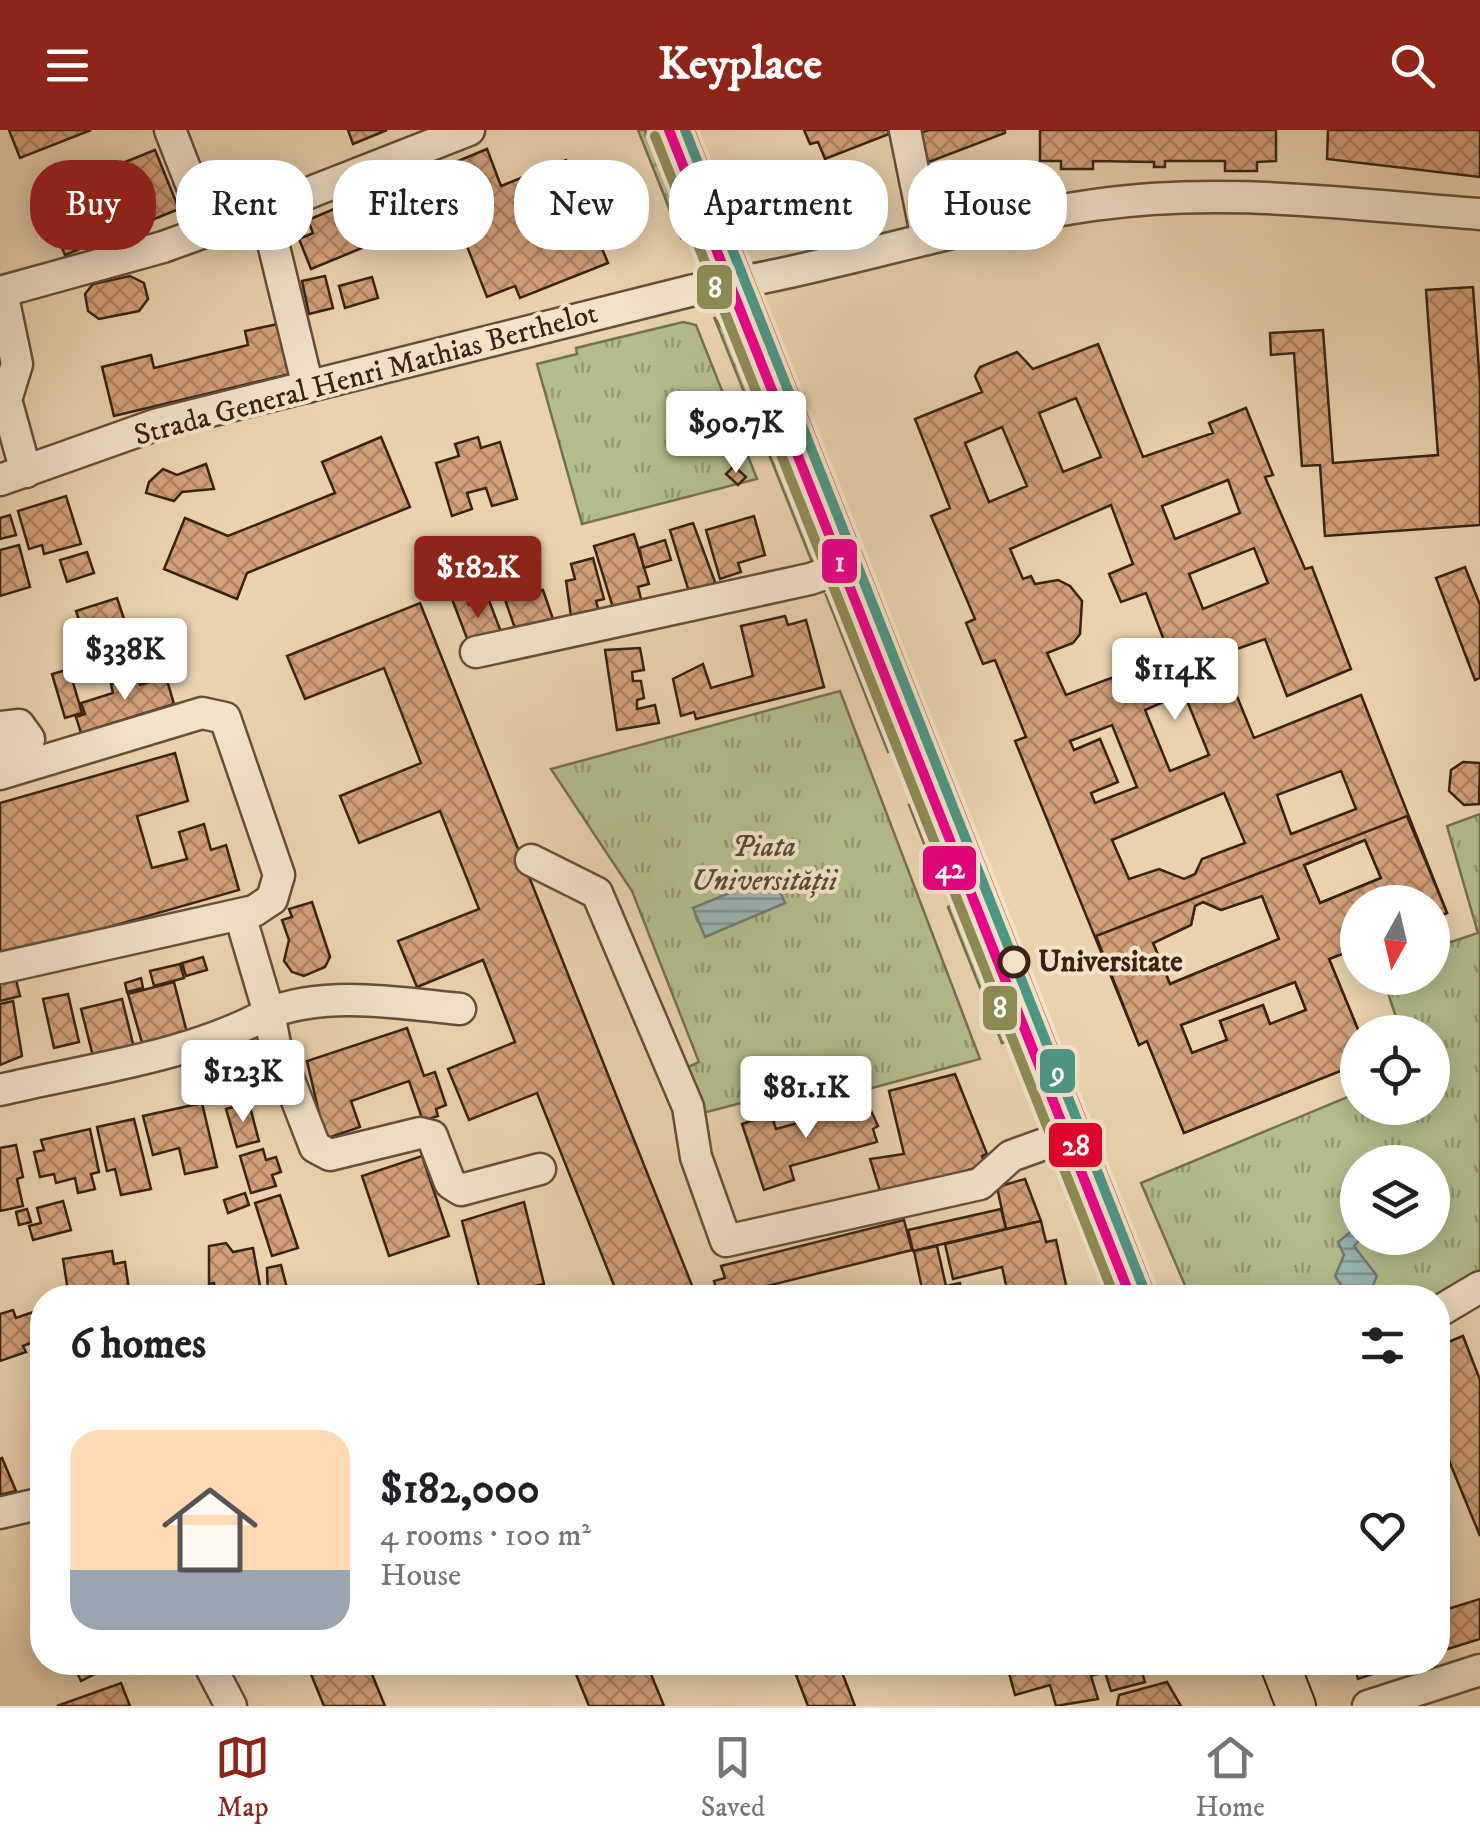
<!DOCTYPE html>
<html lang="en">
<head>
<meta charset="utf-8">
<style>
  body { margin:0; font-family:"IM FELL DW Pica",serif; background:#f6f6f6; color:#202124; height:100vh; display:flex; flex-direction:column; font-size:38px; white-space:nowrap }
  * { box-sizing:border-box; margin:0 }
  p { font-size:32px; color:#757577 }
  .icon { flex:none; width:55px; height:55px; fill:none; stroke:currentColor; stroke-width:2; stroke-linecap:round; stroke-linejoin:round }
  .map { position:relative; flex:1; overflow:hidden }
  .panel { position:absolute; left:30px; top:1155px; width:1420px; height:390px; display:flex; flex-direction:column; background:#fff; border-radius:40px; box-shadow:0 5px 25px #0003 }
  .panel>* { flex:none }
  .top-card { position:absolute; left:30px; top:30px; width:1420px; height:90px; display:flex; gap:20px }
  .needle { width:65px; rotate:188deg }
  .controls { position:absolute; left:1340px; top:755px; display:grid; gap:20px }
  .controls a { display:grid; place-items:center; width:110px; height:110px; border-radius:50%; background:#fff; box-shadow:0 5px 25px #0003; font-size:50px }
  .price { position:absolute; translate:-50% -85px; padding:0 22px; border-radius:10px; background:#fff; color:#222; font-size:32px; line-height:65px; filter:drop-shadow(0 2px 5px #0008) }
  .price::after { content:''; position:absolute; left:50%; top:60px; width:30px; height:22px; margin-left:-15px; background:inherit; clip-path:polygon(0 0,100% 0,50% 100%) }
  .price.current { background:#8f2418; color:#fff }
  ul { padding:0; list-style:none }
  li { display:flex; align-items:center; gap:30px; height:250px; padding:0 40px }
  li span { display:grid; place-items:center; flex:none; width:280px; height:200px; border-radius:30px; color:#555 }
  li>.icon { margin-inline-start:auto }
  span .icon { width:120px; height:120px; fill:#fffc; stroke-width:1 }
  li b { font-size:42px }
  h2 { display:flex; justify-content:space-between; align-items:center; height:120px; padding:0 40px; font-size:42px }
  .tag { padding:0 35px; border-radius:40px; background:#fff; box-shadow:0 5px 25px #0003; font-size:35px; line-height:90px }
  .tag.current { background:#8f2418; color:#fff }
  header { display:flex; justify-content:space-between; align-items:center; height:130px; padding:0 40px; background:#8f2418; color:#fff; font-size:45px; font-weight:700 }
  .tab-bar { display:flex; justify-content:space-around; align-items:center; height:140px; border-top:2px solid #e0e0e0; background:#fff; font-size:28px; color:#757577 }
  .tab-bar a { display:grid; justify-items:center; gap:5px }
  .tab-bar .current { color:#8f2418 }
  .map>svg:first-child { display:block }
</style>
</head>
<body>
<header><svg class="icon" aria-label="menu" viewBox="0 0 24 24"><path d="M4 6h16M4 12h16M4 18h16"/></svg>Keyplace<svg class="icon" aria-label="search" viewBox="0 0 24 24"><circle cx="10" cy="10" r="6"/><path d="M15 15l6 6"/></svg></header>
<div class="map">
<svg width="1480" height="1576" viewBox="0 0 1480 1576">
  <defs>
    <pattern id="grass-dots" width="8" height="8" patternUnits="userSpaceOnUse" patternTransform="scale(2.5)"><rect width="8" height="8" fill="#b4bd8c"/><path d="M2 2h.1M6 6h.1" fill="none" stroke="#939971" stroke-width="1.8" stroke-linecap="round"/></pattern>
    <pattern id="park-tufts" width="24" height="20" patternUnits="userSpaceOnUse" patternTransform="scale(2.5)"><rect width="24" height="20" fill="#b4bd8c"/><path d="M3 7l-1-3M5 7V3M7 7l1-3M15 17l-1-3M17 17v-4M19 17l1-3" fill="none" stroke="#939971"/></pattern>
    <pattern id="water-rules" width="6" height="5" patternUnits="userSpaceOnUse" patternTransform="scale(2.5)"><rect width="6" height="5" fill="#9ab6b3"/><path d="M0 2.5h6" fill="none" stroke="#7f9491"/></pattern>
    <pattern id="building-cross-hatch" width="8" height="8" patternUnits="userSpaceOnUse" patternTransform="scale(2.5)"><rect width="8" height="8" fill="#d3a079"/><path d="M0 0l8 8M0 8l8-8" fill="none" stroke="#ac8262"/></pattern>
  </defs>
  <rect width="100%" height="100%" fill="#e9d2ad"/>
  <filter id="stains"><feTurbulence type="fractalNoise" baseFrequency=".002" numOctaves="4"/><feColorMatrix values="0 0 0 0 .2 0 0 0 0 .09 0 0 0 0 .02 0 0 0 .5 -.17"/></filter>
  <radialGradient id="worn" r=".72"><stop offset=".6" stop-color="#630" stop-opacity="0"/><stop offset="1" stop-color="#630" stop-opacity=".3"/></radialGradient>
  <g fill="url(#grass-dots)" stroke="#767051" stroke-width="2.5">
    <polygon points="638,0 645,0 686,106 681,108"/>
    <polygon points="714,187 728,206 815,423 812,432"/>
    <polygon points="826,465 834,469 892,621 888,622"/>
    <polygon points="914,674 943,746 937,747 909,675"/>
    <polygon points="954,774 1007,911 1002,913 948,777"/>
  </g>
  <g fill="url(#park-tufts)" stroke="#767051" stroke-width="2.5" fill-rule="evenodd">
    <polygon points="683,192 696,195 757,349 582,394 537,234 577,224 576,218"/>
    <polygon points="840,561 980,929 779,983 768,966 703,983 686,938 699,932 632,761 551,639"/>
    <path d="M1480,684V1152L1438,1168L1190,1167L1141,1053L1357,963L1358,978H1432V902H1401L1383,848H1432L1433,818L1478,803L1447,696ZM1358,1032H1432V1108H1358Z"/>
  </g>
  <g fill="url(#water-rules)" stroke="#737b74" stroke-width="2.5">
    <polygon points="773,745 785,773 705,807 693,778"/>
    <polygon points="1354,1099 1361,1108 1354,1116 1377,1146 1371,1160 1348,1165 1335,1146 1344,1125 1338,1112"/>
  </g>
  <g fill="url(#building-cross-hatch)" stroke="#392316" stroke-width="2.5" fill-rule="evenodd">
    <polygon points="9,0 91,0 20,28"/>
    <polygon points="348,0 387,0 353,14"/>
    <polygon points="804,0 888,0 889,4 825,29 818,12 810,14"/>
    <polygon points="929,0 1005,0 1005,3 921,35 920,3"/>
    <polygon points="1040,0 1276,0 1276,31 1257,32 1257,41 1225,41 1225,31 1165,31 1165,37 1154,37 1154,32 1093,31 1093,39 1061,39 1061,31 1040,31"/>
    <polygon points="1328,0 1480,0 1480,47 1327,29"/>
    <polygon points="487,19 501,56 566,30 608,133 520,168 515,156 487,167 461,101 440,110 434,95 470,81 451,34"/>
    <polygon points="155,20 179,79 65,125 41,66"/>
    <polygon points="405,49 412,65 425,59 437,87 311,139 299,109 313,103 308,90"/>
    <polygon points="130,146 144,153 148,169 139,181 99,189 88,181 85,164 93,154"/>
    <polygon points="325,146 333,178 309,184 302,151"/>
    <polygon points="372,147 378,168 345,178 339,156"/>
    <polygon points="1473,157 1480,254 1480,395 1325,406 1320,335 1302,336 1294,223 1271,225 1270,203 1323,200 1333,333 1438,325 1426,160"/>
    <polygon points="278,194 290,244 114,286 102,237 151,225 154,238 248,215 245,201"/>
    <path d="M1098,214L1143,327L1213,303L1209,293L1246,278L1273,345L1265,347L1305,439L1312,437L1351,539L1287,566L1265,509L1220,525L1254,608L1361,565L1447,783L1432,789V772H1358V818L1329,829L1359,902L1358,934L1184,1003L1147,911L1139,915L1015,611L1026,607L995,530L983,534L966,493L975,489L931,386L950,378L915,289L982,262L975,246L980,237L1017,222L1033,239ZM1076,268L1101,327L1063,342L1039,283ZM1002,297L1027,356L989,372L965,313ZM1228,350L1240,383L1175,409L1162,376ZM1111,375L1133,434L1109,444L1121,472L1146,463L1170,526L1066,565L1047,523L1073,513L1080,504L1082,471L1070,456L1058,450L1035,454L1031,446L1023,449L1010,419ZM1254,418L1268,453L1203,479L1189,444ZM1184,563L1209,625L1170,641L1145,580ZM1112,595L1137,657L1095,673L1091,663L1118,652L1100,609L1074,620L1070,611ZM1341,641L1356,679L1291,704L1277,665ZM1224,663L1245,713L1202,729L1195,744L1184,749L1159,739L1129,749L1112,710ZM1365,710L1381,748L1320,773L1304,735ZM1262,766L1279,809L1170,854L1153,813L1191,795L1195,776L1203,772L1221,780ZM1295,852L1306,880L1270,894L1263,875L1220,891L1227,910L1192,923L1181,895Z"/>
    <polygon points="381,307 410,377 247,443 237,469 164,439 185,388 228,406 335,363 322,332"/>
    <polygon points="478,307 481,318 500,312 517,369 492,376 486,358 467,363 472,379 452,386 436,333 459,326 455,314"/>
    <polygon points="206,334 214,359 182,362 174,371 146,363 149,352 163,339 177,345"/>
    <polygon points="734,336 746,347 738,355 726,344"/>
    <polygon points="66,366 81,414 44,424 42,415 29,419 18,381"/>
    <polygon points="10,385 16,405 0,409 0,388"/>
    <polygon points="754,386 765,425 738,433 741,442 720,449 706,400"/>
    <polygon points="693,393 718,460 690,465 670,400"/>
    <polygon points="634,404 649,454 638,457 642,473 614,481 594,416"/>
    <polygon points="665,410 671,430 644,438 639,418"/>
    <polygon points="19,415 30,457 0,466 0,420"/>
    <polygon points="87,422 94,443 67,452 60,430"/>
    <polygon points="593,428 604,469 596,471 600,485 572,493 566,451 575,449 571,434"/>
    <polygon points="1465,437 1480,475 1480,548 1475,550 1436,448"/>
    <polygon points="534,451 537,462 543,460 553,489 546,491 548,497 518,507 502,461"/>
    <polygon points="465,464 469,475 488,468 503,507 471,519 452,469"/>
    <polygon points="117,468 127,498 117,501 118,528 94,535 76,481"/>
    <polygon points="420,473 697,1168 619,1168 537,963 469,990 448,939 515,912 483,830 417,857 398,811 479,779 440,681 359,713 340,666 421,633 384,538 305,569 287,526"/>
    <polygon points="785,486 788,495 806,490 824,557 696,589 694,582 681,586 673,549 703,534 711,558 753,546 741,496"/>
    <polygon points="640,518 644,540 632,542 633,551 641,551 644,568 637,570 637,579 655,575 659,593 617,600 605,520"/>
    <polygon points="69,539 82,583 65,588 52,544"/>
    <polygon points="137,546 140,555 166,547 174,574 81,603 76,587 85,584 81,573 113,563 111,554"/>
    <polygon points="175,623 188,671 137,686 152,738 187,729 179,702 204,694 211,720 226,715 239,760 0,828 0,673"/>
    <polygon points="1463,632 1480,633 1479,674 1464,675 1449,661 1451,640"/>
    <path d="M1407,686L1447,783L1432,789V772H1358V818L1329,829L1359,902L1358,934L1184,1003L1147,911L1139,915L1096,806ZM1365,710L1381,748L1320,773L1304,735ZM1262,766L1279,809L1170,854L1153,813L1191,795L1195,776L1203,772L1221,780ZM1295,852L1306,880L1270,894L1263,875L1220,891L1227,910L1192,923L1181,895Z"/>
    <polygon points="312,772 330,827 325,837 304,846 292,842 284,831 289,810 282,790 292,787 289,779"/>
    <polygon points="203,827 207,840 186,846 182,833"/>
    <polygon points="180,834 184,848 154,856 150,841"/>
    <polygon points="141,848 143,858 127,862 125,853"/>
    <polygon points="16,850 20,866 0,871 0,854"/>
    <polygon points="174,852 187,903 143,916 128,864"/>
    <polygon points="68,864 79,912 54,918 43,869"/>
    <polygon points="122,869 134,918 94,930 81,879"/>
    <polygon points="13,871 22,926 0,935 0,874"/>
    <polygon points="407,898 424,946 435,942 446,975 436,979 438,986 423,991 409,951 351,971 360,997 325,1009 307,931"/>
    <polygon points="955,944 987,1024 982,1026 985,1035 961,1042 964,1052 881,1064 870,1029 904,1024 889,961"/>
    <polygon points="202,973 217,1037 185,1044 179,1018 153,1025 143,986"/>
    <polygon points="249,973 259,1011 237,1017 226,979"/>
    <polygon points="868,974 878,996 873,999 877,1012 790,1036 794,1050 764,1060 742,994 771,984 776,999"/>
    <polygon points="134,989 151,1059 121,1065 115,1039 107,1041 97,997"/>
    <polygon points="90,999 99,1042 91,1044 95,1059 78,1063 75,1048 56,1053 54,1044 40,1047 34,1022 44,1020 41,1010"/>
    <polygon points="16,1015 23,1047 17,1049 23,1076 0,1081 0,1018"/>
    <polygon points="263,1019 266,1030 276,1027 281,1042 272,1045 276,1056 251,1063 240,1026"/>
    <polygon points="422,1026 449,1106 389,1126 362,1046"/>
    <polygon points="1025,1049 1041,1091 1006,1099 997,1057"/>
    <polygon points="245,1063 249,1075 228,1083 224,1070"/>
    <polygon points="280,1065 298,1118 272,1126 255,1073"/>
    <polygon points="63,1071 71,1100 33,1110 29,1096 41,1093 37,1078"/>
    <polygon points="524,1072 544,1154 482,1168 462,1091"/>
    <polygon points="27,1079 31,1092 19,1095 16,1082"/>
    <polygon points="1001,1079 1006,1099 913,1121 908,1100"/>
    <polygon points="904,1090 912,1120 719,1168 714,1151 725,1148 721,1136"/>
    <polygon points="1041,1091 1046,1112 1056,1110 1069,1168 1009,1168 1002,1137 953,1149 945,1114"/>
    <polygon points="226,1113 233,1122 253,1118 260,1156 243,1159 244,1167 216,1164 214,1153 209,1154 209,1116"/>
    <polygon points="937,1116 946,1156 960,1153 962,1166 924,1168 914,1121"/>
    <polygon points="112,1121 114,1134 125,1132 129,1160 117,1162 118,1168 69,1168 63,1129"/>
    <polygon points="281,1135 288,1162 268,1167 267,1138"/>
    <polygon points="13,1180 16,1188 36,1181 42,1209 23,1216 26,1222 0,1231 0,1184"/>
    <polygon points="1463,1206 1480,1250 1480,1406 1438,1304 1438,1216"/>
    <polygon points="42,1307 42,1346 41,1347 32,1309"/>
    <polygon points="2,1328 16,1361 0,1365 0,1329"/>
    <polygon points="1480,1469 1480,1509 1438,1522 1438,1482"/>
    <polygon points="72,1532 118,1532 81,1551"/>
    <polygon points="306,1532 367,1532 385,1576 324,1576"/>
    <polygon points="571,1532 646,1532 664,1576 589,1576"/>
    <polygon points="791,1532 838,1532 855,1576 808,1576"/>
    <polygon points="1006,1532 1139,1532 1145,1552 1111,1561 1105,1542 1091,1546 1098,1569 1056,1576 1050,1555 1015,1565"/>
    <polygon points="1353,1532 1409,1532 1358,1549"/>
    <polygon points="1167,1552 1181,1576 1117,1576 1119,1565"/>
    <polygon points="121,1553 130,1576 57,1576"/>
  </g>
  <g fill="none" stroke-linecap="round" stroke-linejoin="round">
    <g stroke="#654f3c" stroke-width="35">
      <g id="minor">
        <polyline points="170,0 209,100"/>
        <polyline points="905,0 927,109"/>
        <polyline points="265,80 469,0"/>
        <polyline points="0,162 163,117 265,80 308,257"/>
        <polyline points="2,162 17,234 6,270 26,342"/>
        <path d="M0,350L158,294L694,160C829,140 959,94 1094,75C1222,56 1353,75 1480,84"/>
        <polyline points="476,522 810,449 848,436"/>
        <polyline points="0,597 19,595 29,609 26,620 17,627 0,623"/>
        <polyline points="0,644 202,583 225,588 279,745 272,769 254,781 0,838"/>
        <polyline points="531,730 597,763 688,977 696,1027 726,1111 980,1054 1011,1026 1072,1004"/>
        <path d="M460,879C399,873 327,860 269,883L275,914L315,1017L330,1025L420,1003L432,1006L450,1053L461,1060L540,1039"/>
        <path d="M0,960C88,939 190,927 269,883L240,785"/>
        <polyline points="1438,1182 1480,1157"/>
        <polyline points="0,1383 42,1373"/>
        <polyline points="208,1532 231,1576"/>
        <polyline points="1368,1576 1480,1540"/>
      </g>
    </g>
    <g stroke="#392316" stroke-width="42">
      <g id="major">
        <polyline points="674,0 1136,1168"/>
        <polyline points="1279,1532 1296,1576"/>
      </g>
    </g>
    <use href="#minor" stroke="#f1e2ca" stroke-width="30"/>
    <use href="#major" stroke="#e9d2ad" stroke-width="38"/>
    <g stroke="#f1e2ca" stroke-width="18">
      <polyline id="bus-1" points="674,0 1136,1168"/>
    </g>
    <g stroke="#f1e2ca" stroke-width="18">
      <polyline id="bus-2" points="660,6 1120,1168"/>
    </g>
    <g stroke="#f1e2ca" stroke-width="18">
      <polyline id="bus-3" points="690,0 1150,1162"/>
    </g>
    <use href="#bus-1" stroke="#e4002b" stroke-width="10"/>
    <use href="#bus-2" stroke="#e5007d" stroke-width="10"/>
    <use href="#bus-3" stroke="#e96221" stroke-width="10"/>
    <g stroke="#f1e2ca" stroke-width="18">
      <polyline id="tram-1" points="669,0 1131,1168"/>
    </g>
    <g stroke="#f1e2ca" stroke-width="18">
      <polyline id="tram-2" points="655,6 1115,1168"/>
    </g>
    <g stroke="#f1e2ca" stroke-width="18">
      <polyline id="tram-3" points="685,0 1145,1162"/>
    </g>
    <use href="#tram-1" stroke="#ec008c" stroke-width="10"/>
    <use href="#tram-2" stroke="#8d8c55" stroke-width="10"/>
    <use href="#tram-3" stroke="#4c9685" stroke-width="10"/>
  </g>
  <circle fill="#f1e2ca" stroke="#392316" stroke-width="5" cx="1014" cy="832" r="14"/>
  <g text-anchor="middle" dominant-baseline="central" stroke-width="8" stroke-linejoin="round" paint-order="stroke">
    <g font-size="30" fill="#392316" stroke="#f1e2ca">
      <text transform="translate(366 245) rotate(-15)">Strada General Henri Mathias Berthelot</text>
    </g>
    <g font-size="30" font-style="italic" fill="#584a34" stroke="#f1e2ca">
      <text x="764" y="717">Piata<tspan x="764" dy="34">Universității</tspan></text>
    </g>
    <g font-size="30" font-weight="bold" fill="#392316" stroke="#f1e2ca" text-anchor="start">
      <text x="1038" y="832">Universitate</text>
    </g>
  </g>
  <g stroke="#f1e2ca" stroke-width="4">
    <rect x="695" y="133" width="39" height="48" rx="10" fill="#8d8c55"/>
    <rect x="820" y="407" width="39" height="48" rx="10" fill="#ec008c"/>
    <rect x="921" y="714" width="57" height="48" rx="10" fill="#e5007d"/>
    <rect x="981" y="854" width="38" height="48" rx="10" fill="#8d8c55"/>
    <rect x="1038" y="917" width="39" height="48" rx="10" fill="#4c9685"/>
    <rect x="1047" y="991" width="57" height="48" rx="10" fill="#e4002b"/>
  </g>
  <g font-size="28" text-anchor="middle" font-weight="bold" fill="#fff">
    <text x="715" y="167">8</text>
    <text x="840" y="441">1</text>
    <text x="950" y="748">42</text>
    <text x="1000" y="887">8</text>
    <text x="1058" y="951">9</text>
    <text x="1076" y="1025">28</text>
  </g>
  <rect width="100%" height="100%" filter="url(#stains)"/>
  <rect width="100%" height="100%" fill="url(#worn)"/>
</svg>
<div class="controls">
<a><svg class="needle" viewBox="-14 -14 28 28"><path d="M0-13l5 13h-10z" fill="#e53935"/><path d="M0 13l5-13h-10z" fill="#757577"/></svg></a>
<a><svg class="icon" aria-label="locate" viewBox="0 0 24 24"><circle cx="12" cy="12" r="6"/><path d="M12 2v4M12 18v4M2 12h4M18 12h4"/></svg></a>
<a><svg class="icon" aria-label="layers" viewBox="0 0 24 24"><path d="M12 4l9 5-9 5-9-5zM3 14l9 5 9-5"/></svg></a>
</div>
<b class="price" style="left:736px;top:346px">$90.7K</b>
<b class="price current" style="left:478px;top:491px">$182K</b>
<b class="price" style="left:125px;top:573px">$338K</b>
<b class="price" style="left:1175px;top:593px">$114K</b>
<b class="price" style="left:243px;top:995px">$123K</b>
<b class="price" style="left:806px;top:1011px">$81.1K</b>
<div class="top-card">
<a class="tag current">Buy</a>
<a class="tag">Rent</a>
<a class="tag">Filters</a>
<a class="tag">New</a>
<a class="tag">Apartment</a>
<a class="tag">House</a>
</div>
<section class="panel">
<h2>6 homes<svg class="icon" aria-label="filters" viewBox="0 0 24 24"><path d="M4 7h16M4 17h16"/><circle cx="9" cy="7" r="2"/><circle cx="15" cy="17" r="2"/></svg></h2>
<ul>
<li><span style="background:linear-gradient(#ffd9b3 70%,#9aa5b1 0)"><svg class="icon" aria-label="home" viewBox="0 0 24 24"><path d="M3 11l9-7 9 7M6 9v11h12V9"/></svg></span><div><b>$182,000</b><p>4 rooms · 100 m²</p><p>House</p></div><svg class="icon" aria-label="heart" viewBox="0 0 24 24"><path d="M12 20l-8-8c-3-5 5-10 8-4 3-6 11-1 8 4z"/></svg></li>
</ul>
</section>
</div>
<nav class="tab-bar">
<a class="current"><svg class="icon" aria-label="map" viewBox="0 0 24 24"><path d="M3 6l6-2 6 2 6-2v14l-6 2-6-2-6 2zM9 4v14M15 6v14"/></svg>Map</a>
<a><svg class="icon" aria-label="saved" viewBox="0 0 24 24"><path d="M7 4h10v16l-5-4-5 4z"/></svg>Saved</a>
<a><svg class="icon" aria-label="home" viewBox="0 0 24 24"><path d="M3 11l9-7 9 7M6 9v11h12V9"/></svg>Home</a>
</nav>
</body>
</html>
